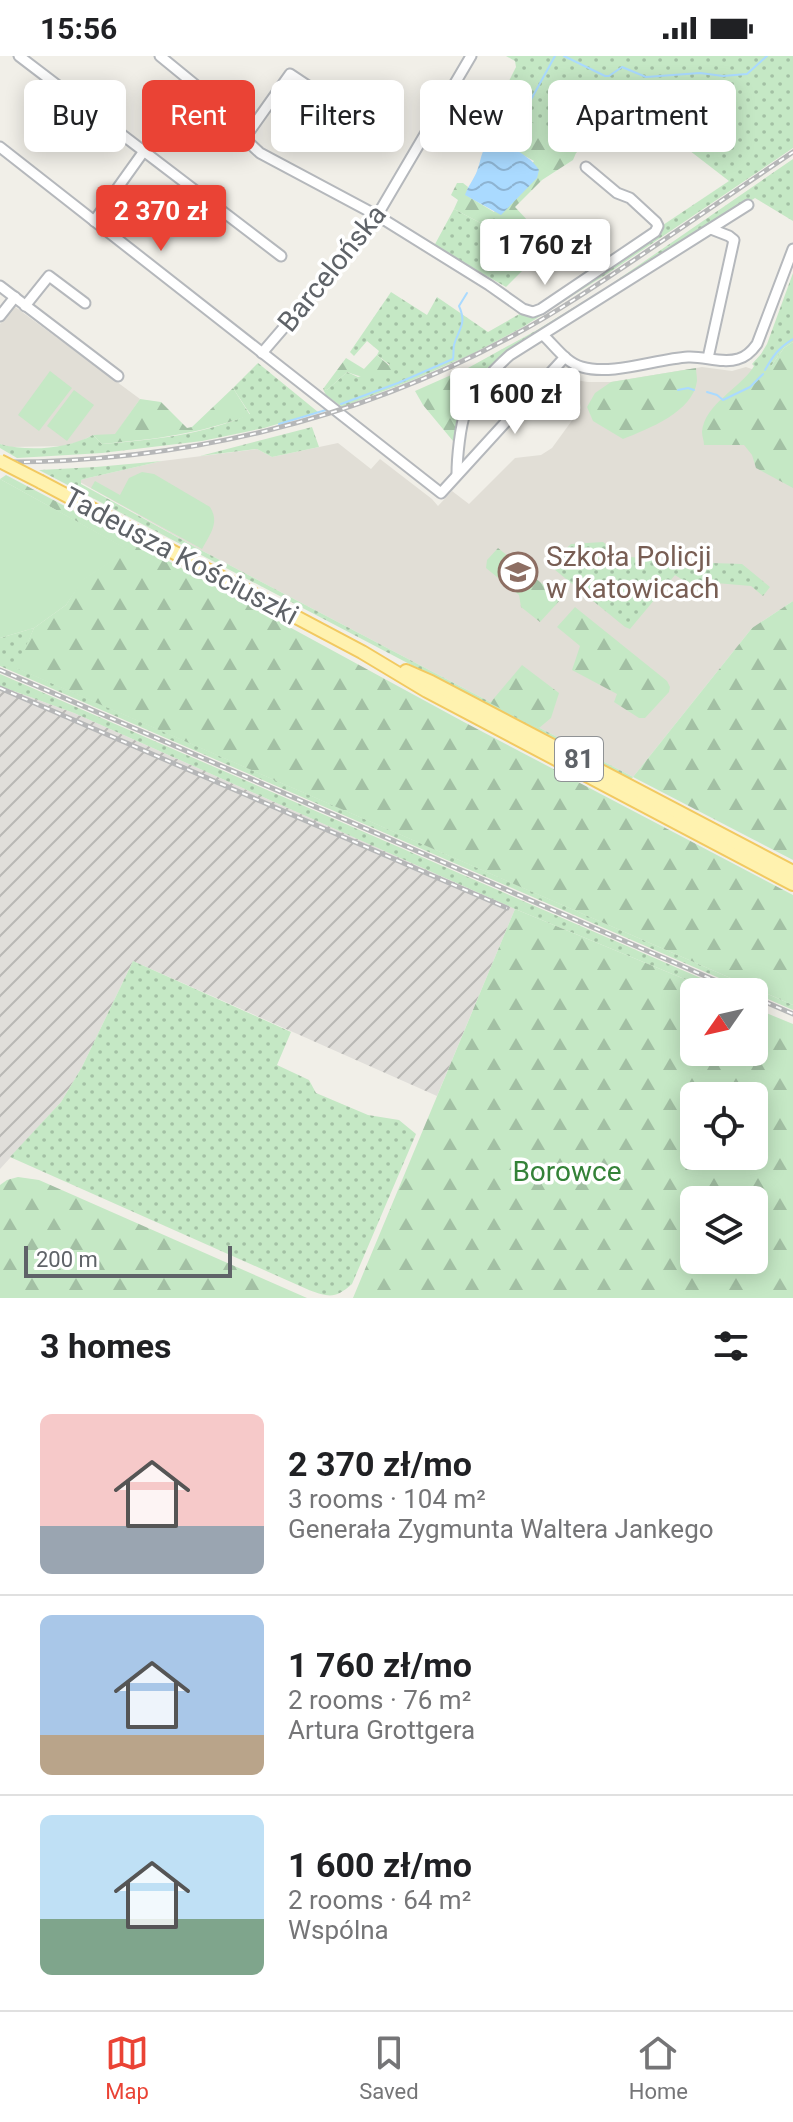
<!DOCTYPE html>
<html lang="en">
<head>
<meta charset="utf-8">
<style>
  body { margin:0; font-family:Roboto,sans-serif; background:#f2f2f2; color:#202124; height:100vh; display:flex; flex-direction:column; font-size:30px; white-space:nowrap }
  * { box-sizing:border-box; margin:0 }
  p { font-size:26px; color:#757577 }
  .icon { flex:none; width:44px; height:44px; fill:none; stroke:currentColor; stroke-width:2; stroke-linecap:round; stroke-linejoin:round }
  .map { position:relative; height:1242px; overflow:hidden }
  .sheet { display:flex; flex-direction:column; background:#fff; flex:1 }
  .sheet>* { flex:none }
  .hud { position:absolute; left:24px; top:24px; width:746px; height:72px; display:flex; gap:16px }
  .needle { width:52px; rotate:236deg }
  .buttons { position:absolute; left:680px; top:922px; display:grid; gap:16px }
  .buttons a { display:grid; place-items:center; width:88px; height:88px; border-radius:12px; background:#fff; box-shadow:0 4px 20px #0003; font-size:40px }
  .scale { position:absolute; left:24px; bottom:20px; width:208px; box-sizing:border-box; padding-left:8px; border:4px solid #5f6368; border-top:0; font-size:22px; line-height:28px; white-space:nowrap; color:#5f6368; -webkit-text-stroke:6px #fff; paint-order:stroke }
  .price { position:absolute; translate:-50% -68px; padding:0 18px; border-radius:8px; background:#fff; color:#222; font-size:26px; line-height:52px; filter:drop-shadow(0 2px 4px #0008) }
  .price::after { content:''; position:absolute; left:50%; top:48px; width:24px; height:18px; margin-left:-12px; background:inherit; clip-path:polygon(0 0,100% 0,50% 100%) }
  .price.on { background:#ea4335; color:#fff }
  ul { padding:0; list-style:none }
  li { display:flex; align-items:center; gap:24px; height:200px; padding:0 40px }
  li+li { border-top:2px solid #e0e0e0 }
  li span { display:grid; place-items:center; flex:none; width:224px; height:160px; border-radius:12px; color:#555 }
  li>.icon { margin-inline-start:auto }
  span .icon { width:96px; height:96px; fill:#fffc; stroke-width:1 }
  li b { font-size:34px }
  h2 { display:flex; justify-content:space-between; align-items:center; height:96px; padding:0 40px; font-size:34px }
  .chip { padding:0 28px; border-radius:12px; background:#fff; box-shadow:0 4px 20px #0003; font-size:28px; line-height:72px }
  .chip.on { background:#ea4335; color:#fff }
  .status { display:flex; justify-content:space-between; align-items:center; height:56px; padding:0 40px; background:#fff; direction:ltr }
  .status svg { height:22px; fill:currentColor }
  .menu { display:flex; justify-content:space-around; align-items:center; height:112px; border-top:2px solid #e0e0e0; background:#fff; font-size:22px; color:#757577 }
  .menu a { display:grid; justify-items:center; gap:4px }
  .menu .on { color:#ea4335 }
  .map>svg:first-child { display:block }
</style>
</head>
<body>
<div class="status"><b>15:56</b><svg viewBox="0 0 49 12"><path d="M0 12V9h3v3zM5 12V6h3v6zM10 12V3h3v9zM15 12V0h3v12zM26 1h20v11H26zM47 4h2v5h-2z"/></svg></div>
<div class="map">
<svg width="793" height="1242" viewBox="0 0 793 1242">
  <defs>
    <pattern id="industrial-furrows" width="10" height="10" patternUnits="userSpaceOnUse" patternTransform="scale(2)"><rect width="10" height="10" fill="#e0deda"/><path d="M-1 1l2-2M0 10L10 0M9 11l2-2" fill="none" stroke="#b9b8b5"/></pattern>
    <pattern id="grass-dots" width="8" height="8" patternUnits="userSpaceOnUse" patternTransform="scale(2)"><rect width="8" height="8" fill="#c5e8c5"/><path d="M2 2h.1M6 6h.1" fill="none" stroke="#a3c0a4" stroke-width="1.8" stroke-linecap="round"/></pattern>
    <pattern id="forest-firs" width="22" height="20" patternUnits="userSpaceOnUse" patternTransform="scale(2)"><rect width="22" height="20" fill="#c5e8c5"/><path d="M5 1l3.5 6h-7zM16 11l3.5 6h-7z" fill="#a3c0a4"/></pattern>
    <pattern id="water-waves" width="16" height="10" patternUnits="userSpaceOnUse" patternTransform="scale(2)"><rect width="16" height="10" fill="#aadaff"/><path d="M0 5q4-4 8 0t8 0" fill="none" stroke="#8eb4d2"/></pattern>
  </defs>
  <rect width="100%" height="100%" fill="#f1efe8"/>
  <polygon fill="url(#industrial-furrows)" points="0,630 74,657 515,853 437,1040 133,905 82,1011 61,1046 0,1113"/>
  <g fill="#e1ded6">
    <polygon points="14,250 140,343 115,379 93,379 81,385 64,390 11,391 0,388 0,268"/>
    <polygon points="702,311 732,315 746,311 793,327 793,545 752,572 633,721 197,492 80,426 81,424 88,422 162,405 257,393 272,401 338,387 371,413 380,403 432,443 438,450 452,435 469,448 515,402 541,399 552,392 581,352 575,324 588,326 611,326"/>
  </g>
  <g fill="url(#grass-dots)">
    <path d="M506,0H793V92L613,214L523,271L472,298L413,324L342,351L326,339L323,333L327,334L347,316L358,321L390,309L377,299L379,295L367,285L354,300L350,296L391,236L427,259L437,241L488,276L523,256L531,259L655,181L663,169L729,125L624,44L609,65L592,83C574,84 558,80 542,72C534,69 528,63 519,62C508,61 499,67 488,67L516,11L515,5Z"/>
    <polygon points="793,103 793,165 755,142 487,312 468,312 537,274 607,231"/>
    <polygon points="454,153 490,172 502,181 514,185 529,208 506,231 434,190"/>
    <polygon points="793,217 793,286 784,292 771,310 754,310 752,308 761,298 767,288"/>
    <path d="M258,307L318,356L264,372L202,385L102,397L17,402L0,392V388C28,396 67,393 93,379L102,388C152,384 203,379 250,358L233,332Z"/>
    <polygon points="312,371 319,391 272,401 257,393 200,400"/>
    <polygon points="162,405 88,422 81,424 81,428 197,492 633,721 631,724 39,414 96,411"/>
    <polygon points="603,486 607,489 608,498 610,499 682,506 742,508 770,531 763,540 751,530 704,526 698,534 675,519 630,573 625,571 549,509 571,488"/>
    <polygon points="34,572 17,612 793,949 793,954 0,610 0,582"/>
    <polygon points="0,618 733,936 716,936 515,853 74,657 0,630"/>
    <path d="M133,905L291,976L277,1009L309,1024L316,1037L368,1059L399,1064L416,1078L352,1228C336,1242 330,1242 309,1234L10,1101L61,1046L82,1011Z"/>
  </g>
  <g fill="url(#forest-firs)" fill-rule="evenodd">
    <path d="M515,61C544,68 559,85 592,83L576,97L573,104L542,124L515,151L530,167L514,185L502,181L490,172L454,153L458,144L451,139L457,127H463L468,131L466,139L494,156L534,105L483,77L488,67H494Z"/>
    <path d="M793,286V432L756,412L752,399L744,389H704C704,385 702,380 702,376C704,348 742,331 754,310H771L784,292Z"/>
    <path d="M377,299L393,313C377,323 364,323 347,316L327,334L323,333L346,302L364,313Z"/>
    <polygon points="467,312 487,312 461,357 453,385 423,349 415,335"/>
    <path d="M696,312C696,316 697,320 697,325C693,356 648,373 623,383L593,365L587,351L595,337L611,326Z"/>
    <path d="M233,332L250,359C198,378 157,383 102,388L93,379L115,378L140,343L161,346L187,372L192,371Z"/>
    <polygon points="6,419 137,488 462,665 793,839 793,949 16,612 34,572 66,549 82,524 128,494 0,423"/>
    <polygon points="498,492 561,543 540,566 521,551 519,539 486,512 487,504"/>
    <polygon points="793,545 793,804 633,721 752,572"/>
    <polygon points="575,551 667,625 670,631 669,636 645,662 639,662 614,646 617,638 572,614 580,590 557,571"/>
    <polygon points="522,609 559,637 551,662 539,672 490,647"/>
    <path d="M515,853L716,936H694V996H754V952L793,968V1242H353ZM694,1040H754V1100H694ZM694,1144H754V1204H694Z"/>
    <polygon points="18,1121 39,1124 307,1242 0,1242 0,1129 7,1124"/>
  </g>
  <g fill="#c5e8c5">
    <polygon points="50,315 72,332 39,375 18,359"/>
    <polygon points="74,334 94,349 67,385 47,370"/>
    <path d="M142,416L154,418L210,451C220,467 210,478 202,493L91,432L95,425L120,439L129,422Z"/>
    <polygon points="0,423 129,494 83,524 66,549 34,572 0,582"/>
  </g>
  <path fill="url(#water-waves)" d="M491,86C506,86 532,101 539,114L537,122L501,159L465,139C468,130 474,123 477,115C482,103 480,94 491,86Z"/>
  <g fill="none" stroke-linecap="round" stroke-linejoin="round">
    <g stroke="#aadaff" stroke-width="2">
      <polyline points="564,0 605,20 609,20 622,11 646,21 700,17 723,20 747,18 767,0"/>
      <polyline points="512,78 555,0"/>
      <path d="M765,314C773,300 779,291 793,283"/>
      <polyline points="678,334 688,332 694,334"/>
      <polyline points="707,336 717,339 723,344 750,331 763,318"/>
      <path d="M341,348L398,327L453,303C454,298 453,293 454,289C459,272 467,268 459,250L467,237"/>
      <polyline points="279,368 326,354"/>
    </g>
    <g stroke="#b5b8bc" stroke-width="13">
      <g id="minor">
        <polyline points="19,0 281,200"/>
        <polyline points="160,0 204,36 234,73 260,97 378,160 489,229 523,253 533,256 541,253 655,176 658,170 656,166 630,142 617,137 586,111"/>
        <polyline points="244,83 290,18 329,44"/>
        <polyline points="0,91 441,437 565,301"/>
        <polyline points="94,165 144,95 189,25"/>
        <polyline points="0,230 118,320"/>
        <polyline points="25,250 49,220 85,247"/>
        <polyline points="0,260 15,241"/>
        <path d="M543,279C555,290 566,307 582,311C612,320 656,303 688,301C704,300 722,308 738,303C746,301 752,295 757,288L793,193"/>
        <polyline points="262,297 371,170 471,0"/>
        <polyline points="708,302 734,184 729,180 711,173"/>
        <path d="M457,418C457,403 460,369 466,355C475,334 493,314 510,299L748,149"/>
      </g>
    </g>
    <g stroke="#f2c960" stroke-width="16">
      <g id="major">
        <polyline points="41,426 362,596 427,635 793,828"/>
        <polyline points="406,615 431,626 793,816"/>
      </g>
    </g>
    <use href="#minor" stroke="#fff" stroke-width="9"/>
    <use href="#major" stroke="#fff2af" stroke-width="12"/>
    <g stroke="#b6b7b8" stroke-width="5">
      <g id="rail">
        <path d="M0,406C179,407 356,365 514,279C557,256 597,229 637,202C689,167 741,131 793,96"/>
        <polyline points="0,614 742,936"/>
        <polyline points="0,632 507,852"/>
        <polyline points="754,941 793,958"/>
      </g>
    </g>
    <use href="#rail" stroke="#fff" stroke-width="2" stroke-dasharray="6" stroke-linecap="butt"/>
    <g stroke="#f2c960" stroke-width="16" stroke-linecap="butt">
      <polyline id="major-bridge" points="0,405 41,426"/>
    </g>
    <use href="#major-bridge" stroke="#fff2af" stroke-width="12"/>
  </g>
  <defs>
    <g id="university-ring" transform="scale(2)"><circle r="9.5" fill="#fff" stroke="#8d6e63" stroke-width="1.5"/><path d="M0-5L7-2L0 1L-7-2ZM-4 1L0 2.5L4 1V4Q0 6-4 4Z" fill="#8d6e63"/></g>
  </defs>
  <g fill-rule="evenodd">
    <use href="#university-ring" x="518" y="516"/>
  </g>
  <g text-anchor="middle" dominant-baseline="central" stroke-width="7" stroke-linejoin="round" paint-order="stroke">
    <rect fill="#fff" stroke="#8f9295" stroke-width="2" x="555" y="681" width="48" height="44" rx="6"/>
    <g font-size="26" font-weight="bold" fill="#5f6368">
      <text x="579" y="703">81</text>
    </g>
    <g font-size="28" fill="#5f6368" stroke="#fff">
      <text transform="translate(332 212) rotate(-51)">Barcelońska</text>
      <text transform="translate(181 500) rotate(28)">Tadeusza Kościuszki</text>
    </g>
    <g font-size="28" fill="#785e54" stroke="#fff" text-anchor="start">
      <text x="546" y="500">Szkoła Policji<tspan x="546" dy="32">w Katowicach</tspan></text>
    </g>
    <g font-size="28" fill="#348238" stroke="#fff">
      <text x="567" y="1115">Borowce</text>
    </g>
  </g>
</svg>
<div class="buttons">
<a><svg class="needle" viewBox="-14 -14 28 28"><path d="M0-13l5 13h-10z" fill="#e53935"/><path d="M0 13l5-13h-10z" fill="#757577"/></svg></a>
<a><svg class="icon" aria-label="locate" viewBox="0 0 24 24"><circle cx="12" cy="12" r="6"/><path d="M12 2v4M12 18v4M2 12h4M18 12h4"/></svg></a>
<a><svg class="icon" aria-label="layers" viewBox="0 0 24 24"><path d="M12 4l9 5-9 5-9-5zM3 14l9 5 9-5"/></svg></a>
</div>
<div class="scale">200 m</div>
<b class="price on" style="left:161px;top:197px">2 370 zł</b>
<b class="price" style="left:545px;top:231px">1 760 zł</b>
<b class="price" style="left:515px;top:380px">1 600 zł</b>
<div class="hud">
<a class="chip">Buy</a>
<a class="chip on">Rent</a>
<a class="chip">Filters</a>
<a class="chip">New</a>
<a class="chip">Apartment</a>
</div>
</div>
<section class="sheet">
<h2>3 homes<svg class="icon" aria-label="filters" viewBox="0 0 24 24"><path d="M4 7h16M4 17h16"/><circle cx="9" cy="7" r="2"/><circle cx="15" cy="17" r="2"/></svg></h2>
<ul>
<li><span style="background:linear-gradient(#f6c9c9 70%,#9aa5b1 0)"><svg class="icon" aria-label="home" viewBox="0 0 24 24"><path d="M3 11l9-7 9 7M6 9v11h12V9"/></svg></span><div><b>2 370 zł/mo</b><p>3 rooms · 104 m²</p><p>Generała Zygmunta Waltera Jankego</p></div></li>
<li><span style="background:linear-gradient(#a9c7e8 75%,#b9a48a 0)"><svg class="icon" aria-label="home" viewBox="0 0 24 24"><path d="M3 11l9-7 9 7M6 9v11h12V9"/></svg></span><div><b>1 760 zł/mo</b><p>2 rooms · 76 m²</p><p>Artura Grottgera</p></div></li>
<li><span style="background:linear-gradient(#bfe0f5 65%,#7fa58c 0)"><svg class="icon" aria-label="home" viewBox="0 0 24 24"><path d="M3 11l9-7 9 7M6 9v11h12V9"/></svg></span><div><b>1 600 zł/mo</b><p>2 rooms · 64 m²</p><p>Wspólna</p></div></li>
</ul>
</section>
<nav class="menu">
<a class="on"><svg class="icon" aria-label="map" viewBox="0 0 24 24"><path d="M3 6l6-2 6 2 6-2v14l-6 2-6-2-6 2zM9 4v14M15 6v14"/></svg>Map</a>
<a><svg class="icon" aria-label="saved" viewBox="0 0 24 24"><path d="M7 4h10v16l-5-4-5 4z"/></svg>Saved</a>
<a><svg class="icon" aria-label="home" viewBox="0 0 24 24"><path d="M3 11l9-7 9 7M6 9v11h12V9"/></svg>Home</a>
</nav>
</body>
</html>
